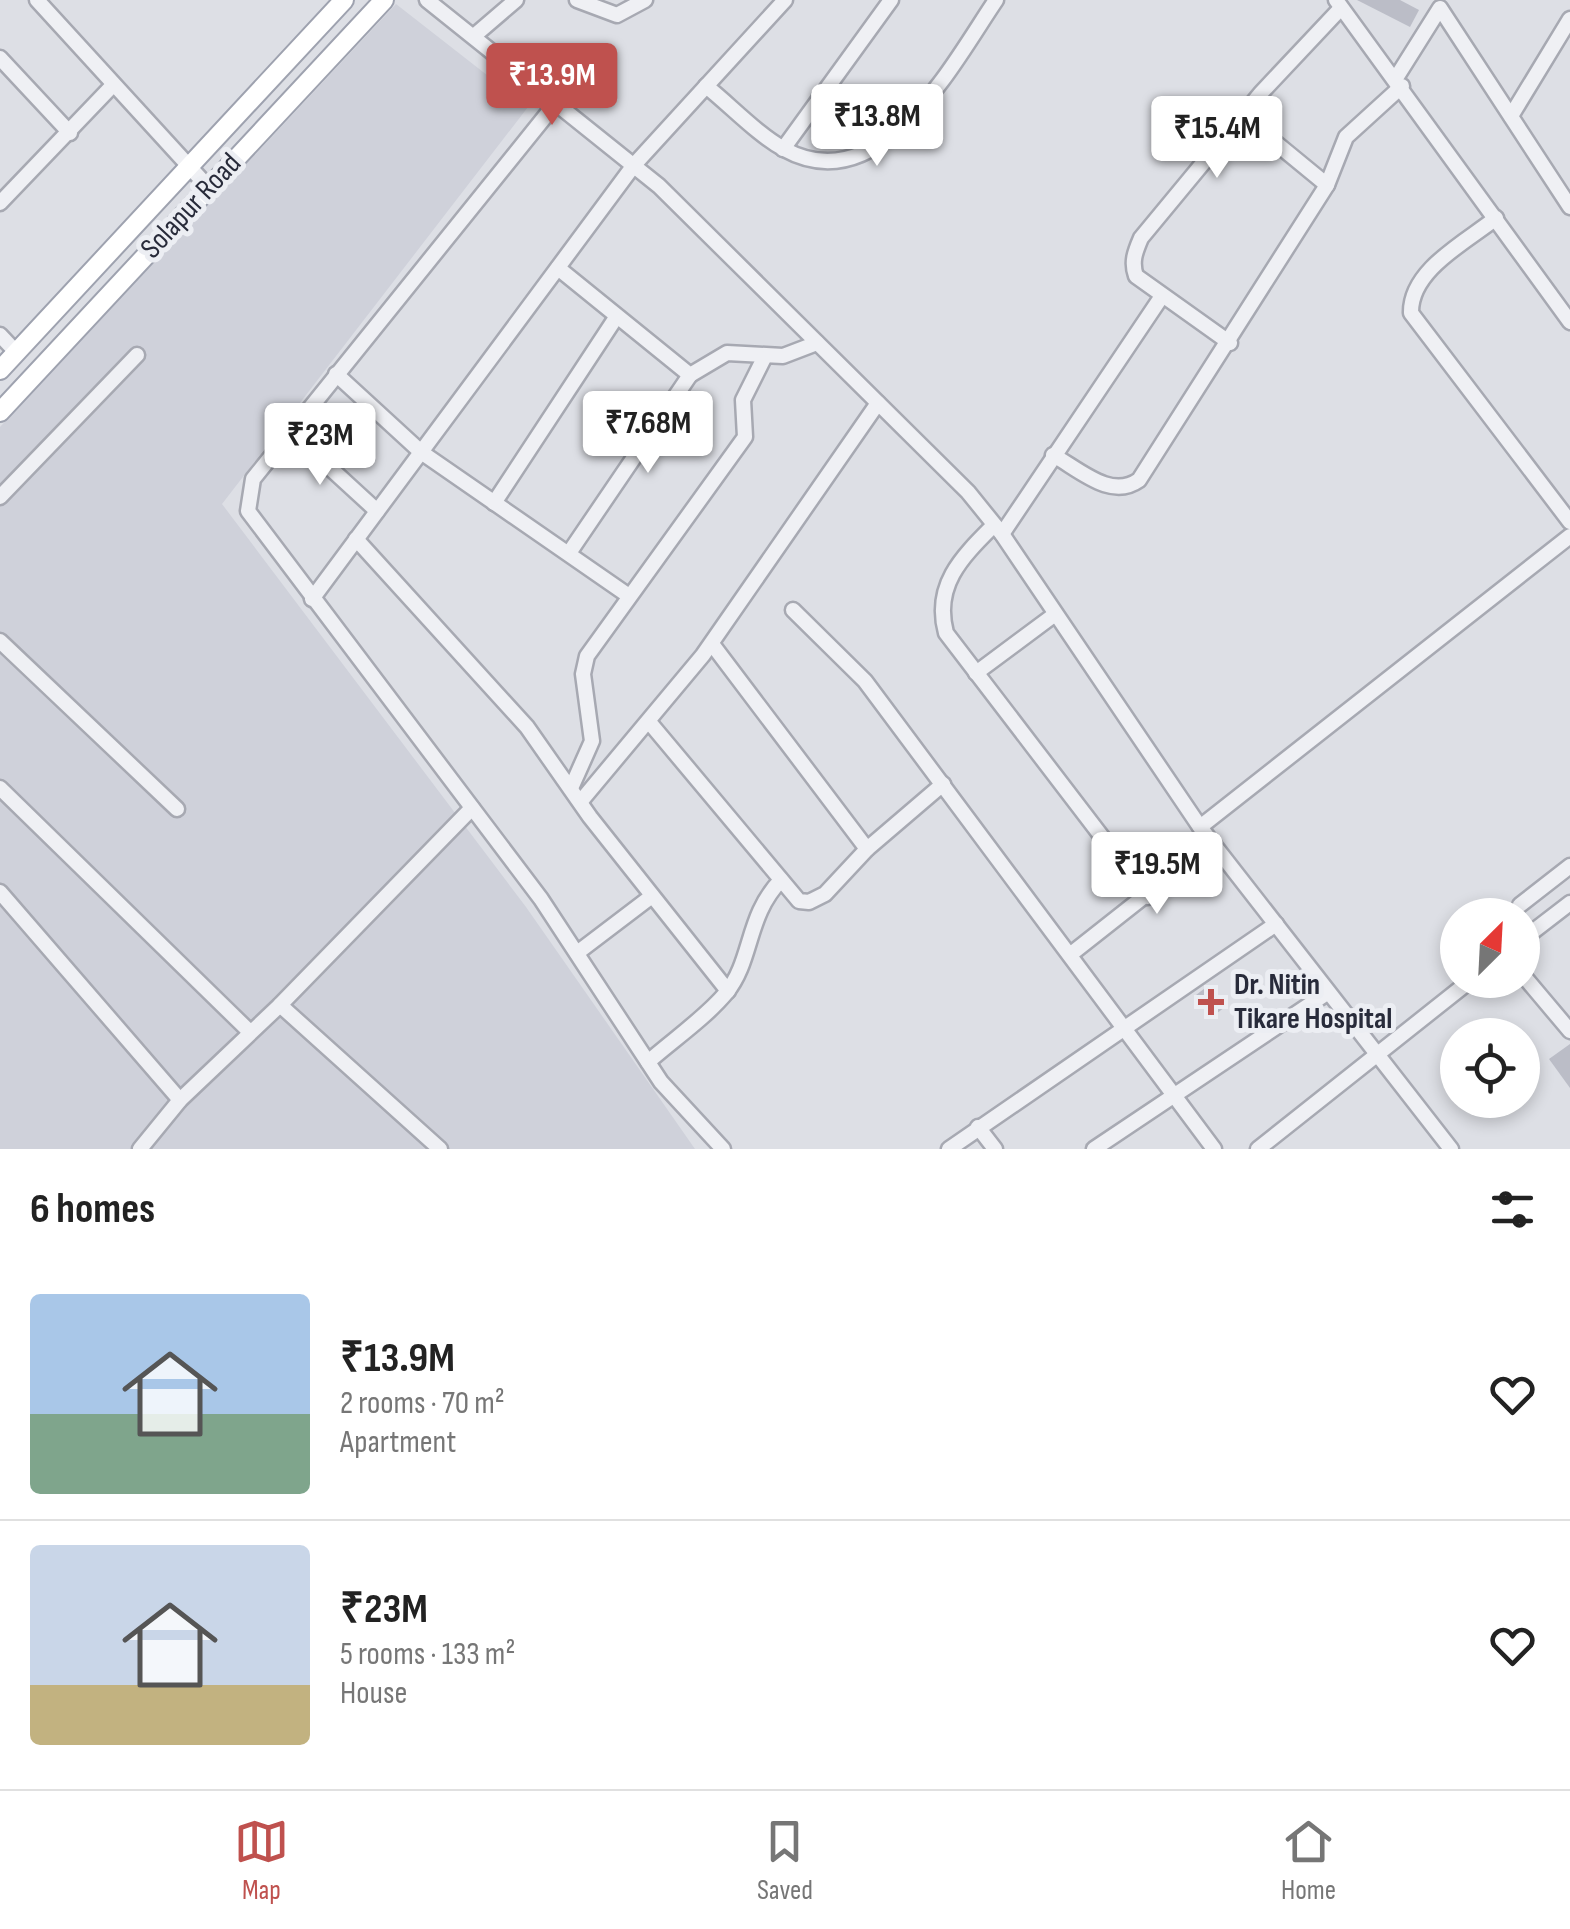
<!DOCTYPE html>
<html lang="en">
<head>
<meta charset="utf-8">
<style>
  body { margin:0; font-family:"Sofia Sans Condensed",sans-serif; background:#f6f6f6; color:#222; height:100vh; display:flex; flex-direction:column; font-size:38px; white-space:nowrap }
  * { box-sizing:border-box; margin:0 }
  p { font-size:32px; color:#767676 }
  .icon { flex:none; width:55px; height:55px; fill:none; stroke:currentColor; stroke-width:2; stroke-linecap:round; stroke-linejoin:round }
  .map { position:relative; height:1149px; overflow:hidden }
  .sheet { display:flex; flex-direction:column; background:#fff; flex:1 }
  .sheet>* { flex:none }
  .needle { width:65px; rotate:24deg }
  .buttons { position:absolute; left:1440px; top:898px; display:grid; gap:20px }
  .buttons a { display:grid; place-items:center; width:100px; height:100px; border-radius:50%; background:#fff; box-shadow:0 5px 15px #0003; font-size:50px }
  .price { position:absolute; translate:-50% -85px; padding:0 22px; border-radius:10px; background:#fff; color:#222; font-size:32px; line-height:65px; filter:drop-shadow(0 2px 5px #0008) }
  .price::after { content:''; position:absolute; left:50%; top:60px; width:30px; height:22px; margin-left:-15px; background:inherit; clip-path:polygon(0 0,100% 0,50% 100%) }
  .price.active { background:#bf514e; color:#fff }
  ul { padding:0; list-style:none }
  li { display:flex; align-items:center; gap:30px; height:250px; padding:0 30px }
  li+li { border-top:2px solid #e0e0e0 }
  li span { display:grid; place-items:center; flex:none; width:280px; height:200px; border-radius:10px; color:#555 }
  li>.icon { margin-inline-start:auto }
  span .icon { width:120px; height:120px; fill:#fffc; stroke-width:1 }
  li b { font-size:42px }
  h2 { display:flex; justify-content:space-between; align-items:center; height:120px; padding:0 30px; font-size:42px }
  .tab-bar { display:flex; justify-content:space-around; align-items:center; height:140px; border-top:2px solid #e0e0e0; background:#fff; font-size:28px; color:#767676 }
  .tab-bar a { display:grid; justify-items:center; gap:5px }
  .tab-bar .active { color:#bf514e }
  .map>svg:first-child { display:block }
</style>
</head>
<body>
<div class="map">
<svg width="1570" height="1149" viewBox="0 0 1570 1149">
  <rect width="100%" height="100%" fill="#dddfe5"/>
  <polygon fill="#cfd1da" points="396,4 528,107 222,504 526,907 695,1149 0,1149 0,427"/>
  <g fill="#bbbdc7">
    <polygon points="1357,0 1400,0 1419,10 1410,27"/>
    <polygon points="1209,985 1225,1007 1212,1017 1196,995"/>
    <polygon points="1570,1044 1570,1088 1549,1059"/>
  </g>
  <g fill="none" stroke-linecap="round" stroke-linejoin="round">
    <g stroke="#a7a9b2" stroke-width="19">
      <g id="minor">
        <polyline points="37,0 208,187"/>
        <polyline points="427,0 659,186 968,492 1002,534 1200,827 1451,1149"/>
        <polyline points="577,0 617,15 645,0"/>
        <polyline points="1336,0 1570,322"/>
        <polyline points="474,36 516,0"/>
        <polyline points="0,58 70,133"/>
        <polyline points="1396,78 1440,8 1570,207"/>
        <path d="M706,86C731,106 757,134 784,149C881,203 953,63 996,0"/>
        <polyline points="820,96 874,147"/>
        <polyline points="556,103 253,479 248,511 541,899 661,1082 723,1149"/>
        <polyline points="1243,116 1327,185"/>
        <polyline points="1511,116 1570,19"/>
        <polyline points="783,149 891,0"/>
        <polyline points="0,203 113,85"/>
        <path d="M1496,218C1466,242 1410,270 1411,313L1570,522"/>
        <polyline points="558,268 690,375 727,353 783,356 817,343"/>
        <polyline points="0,335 16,352"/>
        <path d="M1230,343L1136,276C1131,262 1135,252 1141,238L1261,93L1341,8"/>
        <polyline points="336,374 421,452 629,596"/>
        <polyline points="292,433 377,511"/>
        <path d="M1053,455C1080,470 1111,500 1139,480L1327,185L1346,137L1402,86"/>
        <polyline points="0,497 137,355"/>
        <polyline points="494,503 615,319"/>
        <path d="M994,525C962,557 933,585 946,633L1148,897"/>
        <polyline points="1002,534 1162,296"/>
        <polyline points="356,539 527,727 590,817 728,991"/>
        <polyline points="569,553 690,375"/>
        <polyline points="312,599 634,165 785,0"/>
        <polyline points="793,610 865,681 1214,1149"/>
        <polyline points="0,641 177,809"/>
        <polyline points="712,644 867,849"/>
        <polyline points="976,673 1054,615"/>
        <polyline points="650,723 799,901 809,902 825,894 867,849 943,784"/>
        <polyline points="572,786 592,741 583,674 587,656 745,437 743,400 764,358"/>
        <polyline points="0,788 250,1032"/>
        <polyline points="581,801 703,655 878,403"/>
        <polyline points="1200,827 1570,536"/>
        <polyline points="0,892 180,1100"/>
        <polyline points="1520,905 1570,866"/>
        <polyline points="1522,940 1570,903"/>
        <polyline points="577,953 652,896"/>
        <polyline points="1071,954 1213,842"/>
        <polyline points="1522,974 1570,1031"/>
        <polyline points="280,1005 440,1149"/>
        <path d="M648,1062C673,1040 705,1018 726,993C753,960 746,916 781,880"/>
        <polyline points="978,1127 995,1149"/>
        <polyline points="140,1149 180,1100 280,1005 472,808"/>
        <polyline points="949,1149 1276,924"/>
        <polyline points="1094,1149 1327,993"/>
        <polyline points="1258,1149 1471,980"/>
      </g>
    </g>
    <g stroke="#9ea2af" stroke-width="22">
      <g id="major">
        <polyline points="0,370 344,0"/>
        <polyline points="0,412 384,0"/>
      </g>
    </g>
    <use href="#minor" stroke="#eff0f4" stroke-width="14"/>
    <use href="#major" stroke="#fff" stroke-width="18"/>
  </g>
  <path fill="#bf514e" stroke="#eceef3" stroke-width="4" d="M1206 987h10v10h10v10h-10v10h-10v-10h-10v-10h10z"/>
  <g text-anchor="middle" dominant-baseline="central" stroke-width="10" stroke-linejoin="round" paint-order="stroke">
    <g font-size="30" fill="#282b3a" stroke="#eceef3">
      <text transform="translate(191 206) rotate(-47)">Solapur Road</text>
    </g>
    <g font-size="30" font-weight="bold" fill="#282b3a" stroke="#eceef3" text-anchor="start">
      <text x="1234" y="985">Dr. Nitin<tspan x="1234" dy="34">Tikare Hospital</tspan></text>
    </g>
  </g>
</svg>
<div class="buttons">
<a><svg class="needle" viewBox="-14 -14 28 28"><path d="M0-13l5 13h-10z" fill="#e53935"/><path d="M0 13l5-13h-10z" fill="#767676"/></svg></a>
<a><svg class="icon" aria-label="locate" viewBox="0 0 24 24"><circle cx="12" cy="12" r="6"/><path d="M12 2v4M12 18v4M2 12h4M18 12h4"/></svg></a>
</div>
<b class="price active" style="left:552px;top:128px">₹13.9M</b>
<b class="price" style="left:877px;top:169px">₹13.8M</b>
<b class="price" style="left:1217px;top:181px">₹15.4M</b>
<b class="price" style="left:648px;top:476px">₹7.68M</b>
<b class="price" style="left:320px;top:488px">₹23M</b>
<b class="price" style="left:1157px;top:917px">₹19.5M</b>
</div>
<section class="sheet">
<h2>6 homes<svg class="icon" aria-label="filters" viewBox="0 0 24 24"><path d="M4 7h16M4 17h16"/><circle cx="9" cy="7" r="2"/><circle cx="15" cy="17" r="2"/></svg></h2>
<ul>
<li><span style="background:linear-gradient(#a9c7e8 60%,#7fa58c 0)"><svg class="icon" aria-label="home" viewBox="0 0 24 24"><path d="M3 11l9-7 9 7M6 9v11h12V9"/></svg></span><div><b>₹13.9M</b><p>2 rooms · 70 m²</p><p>Apartment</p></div><svg class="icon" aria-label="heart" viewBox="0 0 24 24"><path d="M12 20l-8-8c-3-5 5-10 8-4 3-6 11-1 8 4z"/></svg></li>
<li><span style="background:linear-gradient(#c9d6e8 70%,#c2b280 0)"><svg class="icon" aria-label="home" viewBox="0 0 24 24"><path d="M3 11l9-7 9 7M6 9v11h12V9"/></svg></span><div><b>₹23M</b><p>5 rooms · 133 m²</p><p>House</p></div><svg class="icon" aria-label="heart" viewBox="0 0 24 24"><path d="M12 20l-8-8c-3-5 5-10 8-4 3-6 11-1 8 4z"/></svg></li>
</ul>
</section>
<nav class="tab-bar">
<a class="active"><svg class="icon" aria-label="map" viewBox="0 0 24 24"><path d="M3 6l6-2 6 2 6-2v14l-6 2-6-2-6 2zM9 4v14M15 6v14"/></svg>Map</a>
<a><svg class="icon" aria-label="saved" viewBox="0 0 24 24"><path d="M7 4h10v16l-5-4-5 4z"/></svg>Saved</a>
<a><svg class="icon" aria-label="home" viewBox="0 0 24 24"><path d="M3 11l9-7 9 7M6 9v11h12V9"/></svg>Home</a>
</nav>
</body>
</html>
